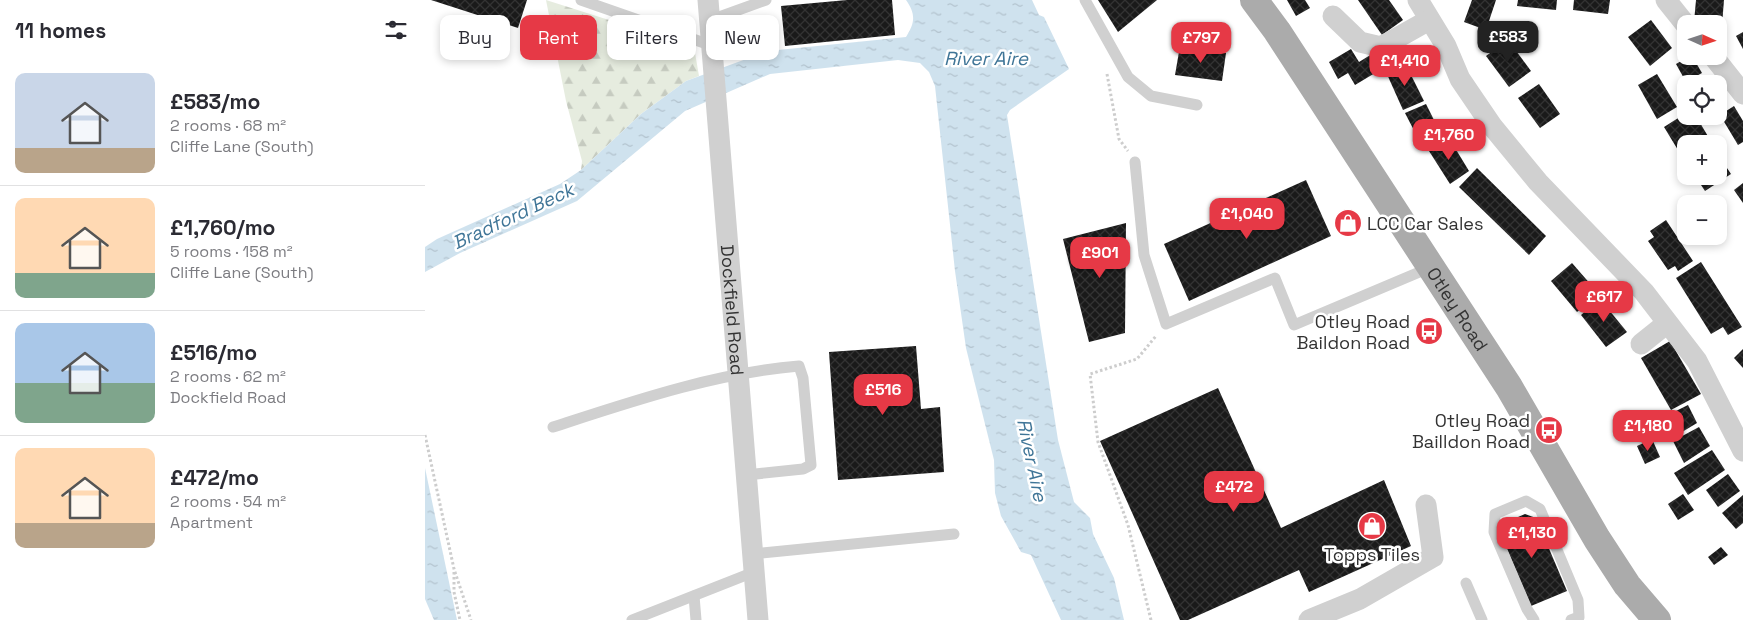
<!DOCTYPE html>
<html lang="en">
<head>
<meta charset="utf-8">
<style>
  body { margin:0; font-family:"Space Grotesk",sans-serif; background:#f7f7f7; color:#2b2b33; height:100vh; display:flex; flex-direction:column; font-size:19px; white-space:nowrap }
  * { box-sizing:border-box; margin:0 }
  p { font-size:16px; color:#7c7c81 }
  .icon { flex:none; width:28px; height:28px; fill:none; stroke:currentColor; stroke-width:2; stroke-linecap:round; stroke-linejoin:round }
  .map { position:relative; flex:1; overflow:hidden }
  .drawer { display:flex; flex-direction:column; background:#fff; width:425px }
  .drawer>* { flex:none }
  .banner { position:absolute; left:15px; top:15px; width:475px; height:45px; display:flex; gap:10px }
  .needle { width:32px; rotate:93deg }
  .buttons { position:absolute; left:1252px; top:15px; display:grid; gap:10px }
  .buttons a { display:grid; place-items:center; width:50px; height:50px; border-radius:10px; background:#fff; box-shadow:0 2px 8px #0003; font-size:25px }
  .price { position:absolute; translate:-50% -42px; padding:0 11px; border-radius:10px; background:#e63946; color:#fff; font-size:16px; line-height:32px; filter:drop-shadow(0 1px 2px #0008) }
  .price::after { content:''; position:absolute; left:50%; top:30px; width:15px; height:11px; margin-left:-8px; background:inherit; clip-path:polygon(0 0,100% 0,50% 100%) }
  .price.current { background:#222; color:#fff }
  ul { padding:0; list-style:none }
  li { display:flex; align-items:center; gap:15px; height:125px; padding:0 15px }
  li+li { border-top:1px solid #e1e1e2 }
  li span { display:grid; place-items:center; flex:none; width:140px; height:100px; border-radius:10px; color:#555 }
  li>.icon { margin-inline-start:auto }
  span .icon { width:60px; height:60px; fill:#fffc; stroke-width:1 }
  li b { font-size:21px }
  h2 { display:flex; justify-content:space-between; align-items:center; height:60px; padding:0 15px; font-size:21px }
  .tag { padding:0 18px; border-radius:10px; background:#fff; box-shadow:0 2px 8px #0003; font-size:18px; line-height:45px }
  .tag.current { background:#e63946; color:#fff }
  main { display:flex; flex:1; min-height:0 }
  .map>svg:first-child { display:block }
</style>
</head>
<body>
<main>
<section class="drawer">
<h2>11 homes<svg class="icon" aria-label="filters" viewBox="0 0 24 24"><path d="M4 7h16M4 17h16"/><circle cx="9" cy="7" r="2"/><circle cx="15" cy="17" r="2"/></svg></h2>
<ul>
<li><span style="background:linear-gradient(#c9d6e8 75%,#b9a48a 0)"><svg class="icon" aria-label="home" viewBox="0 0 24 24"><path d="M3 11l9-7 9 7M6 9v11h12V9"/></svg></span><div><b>£583/mo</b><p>2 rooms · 68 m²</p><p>Cliffe Lane (South)</p></div></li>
<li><span style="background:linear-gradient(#ffd9b3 75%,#7fa58c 0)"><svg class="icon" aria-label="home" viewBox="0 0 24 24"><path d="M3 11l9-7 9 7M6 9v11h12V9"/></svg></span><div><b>£1,760/mo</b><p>5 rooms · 158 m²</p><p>Cliffe Lane (South)</p></div></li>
<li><span style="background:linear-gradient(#a9c7e8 60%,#7fa58c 0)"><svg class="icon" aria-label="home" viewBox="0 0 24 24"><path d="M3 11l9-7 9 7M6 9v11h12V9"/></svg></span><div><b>£516/mo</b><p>2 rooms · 62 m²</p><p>Dockfield Road</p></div></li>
<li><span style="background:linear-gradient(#ffd9b3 75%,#b9a48a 0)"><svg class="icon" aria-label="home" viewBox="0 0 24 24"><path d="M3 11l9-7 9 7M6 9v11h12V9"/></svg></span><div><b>£472/mo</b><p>2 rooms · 54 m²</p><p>Apartment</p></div></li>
</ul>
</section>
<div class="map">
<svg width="1318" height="620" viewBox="0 0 1318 620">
  <defs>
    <pattern id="forest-firs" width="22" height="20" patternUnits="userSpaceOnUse" patternTransform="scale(1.25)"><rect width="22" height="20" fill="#e6ecdf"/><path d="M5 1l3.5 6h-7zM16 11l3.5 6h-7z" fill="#c6cbc0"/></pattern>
    <pattern id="water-ripples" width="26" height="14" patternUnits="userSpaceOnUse" patternTransform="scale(1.25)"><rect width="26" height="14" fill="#cfe2ee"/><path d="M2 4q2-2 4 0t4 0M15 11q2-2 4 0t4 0" fill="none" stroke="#b2c2cd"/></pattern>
    <pattern id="building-cross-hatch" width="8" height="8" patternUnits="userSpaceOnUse" patternTransform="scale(1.25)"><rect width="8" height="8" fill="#1a1a1a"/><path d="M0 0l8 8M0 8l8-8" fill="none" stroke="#333"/></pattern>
  </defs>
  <rect width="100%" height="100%" fill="#fff"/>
  <polygon fill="url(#forest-firs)" points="121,0 269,47 274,76 261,81 216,114 156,170 157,161 141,101"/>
  <g fill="url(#water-ripples)">
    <path d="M481,0H607L614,15L619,17L644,69L585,110L582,115L633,440L649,502L665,518L668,534L689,578L699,620H636L606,555L596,552L576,516L570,493L569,460L541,348L530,271L510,86L504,72L495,63L473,60L345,74L260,111L152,201L35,253L0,272V247L12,239L135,184L156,170L216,114L261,81L343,51L481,37C490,23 491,14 481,0Z"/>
    <polygon points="0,468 32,620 9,620 0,599"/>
  </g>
  <g fill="url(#building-cross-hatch)">
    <polygon points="6,0 102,0 93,28"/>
    <polygon points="422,0 467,0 470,35 360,46 356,6"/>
    <polygon points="673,0 732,0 693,32"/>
    <polygon points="862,0 880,0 885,8 871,16"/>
    <polygon points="933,0 964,0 978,20 957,35"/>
    <polygon points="1047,0 1071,0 1061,30 1039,22"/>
    <polygon points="1093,0 1132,0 1131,10 1092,6"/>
    <polygon points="1149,0 1185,0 1183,14 1148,10"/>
    <polygon points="1271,0 1299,0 1297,25 1269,22"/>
    <polygon points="1226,20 1247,48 1225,66 1203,37"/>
    <polygon points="1318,32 1318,49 1311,36"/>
    <polygon points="1083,40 1106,71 1084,87 1061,56"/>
    <polygon points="755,46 801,53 797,81 750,75"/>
    <polygon points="926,49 934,62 947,54 955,70 930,85 923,73 913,79 904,62"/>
    <polygon points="1265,56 1267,56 1277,73 1261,82 1251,64"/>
    <polygon points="980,63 999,101 978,110 961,72"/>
    <polygon points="1232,74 1252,107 1232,119 1213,85"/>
    <polygon points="1114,84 1135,114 1115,128 1093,98"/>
    <polygon points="1001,104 1017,136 997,146 980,113"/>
    <polygon points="1309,106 1318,121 1318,142 1313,145 1295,115"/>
    <polygon points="1261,113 1261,116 1271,116 1284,138 1274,144 1261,144 1261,152 1256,155 1239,127"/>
    <polygon points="1024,138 1044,171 1025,184 1004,151"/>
    <polygon points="1294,156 1306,174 1280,191 1270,176 1294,176"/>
    <polygon points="1052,168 1121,236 1104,255 1034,187"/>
    <polygon points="881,180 906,236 764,301 739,244"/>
    <polygon points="1318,183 1318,203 1309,190"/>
    <polygon points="1241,220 1268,261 1253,271 1250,266 1243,270 1223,241 1229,237 1225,231"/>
    <polygon points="701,223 700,333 664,342 638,239"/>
    <polygon points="1276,262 1317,327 1303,335 1298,327 1286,334 1251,278"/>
    <polygon points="1147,263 1174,294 1152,312 1126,281"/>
    <polygon points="1175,299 1202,332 1181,347 1156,315"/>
    <polygon points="1245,341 1276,394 1246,410 1216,358"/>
    <polygon points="491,346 496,409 515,407 519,472 413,480 404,352"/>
    <polygon points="1318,349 1318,368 1309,358"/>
    <polygon points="793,388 856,528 959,480 986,546 884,592 874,570 763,620 755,620 675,441"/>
    <polygon points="1263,405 1272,423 1247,438 1237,418"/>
    <polygon points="1274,427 1285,446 1259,463 1248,441"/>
    <polygon points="1227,439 1235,457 1220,464 1212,446"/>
    <polygon points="1287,450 1300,470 1263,495 1249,473"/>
    <polygon points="1303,474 1315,491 1293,507 1281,490"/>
    <polygon points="1258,494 1269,510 1253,520 1243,504"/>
    <polygon points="1318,495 1318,523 1311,529 1297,513"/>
    <polygon points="1100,514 1111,518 1142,591 1106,606 1072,526"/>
    <polygon points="1296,547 1303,555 1289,565 1283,557"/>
  </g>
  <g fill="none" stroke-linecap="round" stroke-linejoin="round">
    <g stroke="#cdcdcd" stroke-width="3" stroke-dasharray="2.5 2.5" stroke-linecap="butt">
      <polyline points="682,74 694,139 703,151"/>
      <polyline points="0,435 29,569 46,620"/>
      <polyline points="29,572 29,592 35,620"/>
      <polyline points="726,620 703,525 673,442 665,374 712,359 731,336"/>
    </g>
    <g stroke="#d0d0d0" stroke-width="11">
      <polyline points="156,0 285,45"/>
      <polyline points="660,0 703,77 726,96 772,105"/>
      <polyline points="283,21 341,0"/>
      <polyline points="710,162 719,255 741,324 850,278 869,325 1004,268"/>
      <path d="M128,427C208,401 290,373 374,366L378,378L386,465L378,469L321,475"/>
      <polyline points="327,554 529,534"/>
      <polyline points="1041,583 1057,620"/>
      <polyline points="269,596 271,620"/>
      <polyline points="207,620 329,572"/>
      <polyline points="1109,620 1102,609 1069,532 1070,514 1101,501 1115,509 1153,600 1154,617 1146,620"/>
    </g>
    <g stroke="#d0d0d0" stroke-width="21">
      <path id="s1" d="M283,0L333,620"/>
      <polyline points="993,0 1021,46 1035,79 1067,126 1113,182 1219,292 1272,361 1318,451"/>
      <polyline points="1241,0 1261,25"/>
      <polyline points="908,16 935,42 956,47 1004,20"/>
      <polyline points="1288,56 1318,94"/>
      <polyline points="1216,344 1241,324"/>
      <polyline points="884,620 935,599 1008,557 1001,505"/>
    </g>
    <path stroke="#ababab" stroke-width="28" id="s2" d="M829,0L852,31L1084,387L1172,539L1202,585L1232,620"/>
  </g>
  <defs>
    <g id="shop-disc" transform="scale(1.4375)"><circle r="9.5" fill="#e63946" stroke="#fff"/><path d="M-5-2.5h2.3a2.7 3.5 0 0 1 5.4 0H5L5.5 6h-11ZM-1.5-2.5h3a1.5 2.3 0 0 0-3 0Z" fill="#fff"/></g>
    <g id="bus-disc" transform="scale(1.4375)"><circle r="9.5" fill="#e63946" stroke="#fff"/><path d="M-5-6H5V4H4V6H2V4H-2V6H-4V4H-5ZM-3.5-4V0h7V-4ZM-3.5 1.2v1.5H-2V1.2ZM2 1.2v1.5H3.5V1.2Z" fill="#fff"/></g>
  </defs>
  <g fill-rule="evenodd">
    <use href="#shop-disc" x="923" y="223"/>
    <use href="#bus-disc" x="1004" y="331"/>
    <use href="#bus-disc" x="1124" y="430"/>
    <use href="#shop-disc" x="947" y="526"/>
  </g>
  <g text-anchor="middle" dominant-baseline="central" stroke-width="5" stroke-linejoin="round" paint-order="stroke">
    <g font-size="18" fill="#333" stroke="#fff" text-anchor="end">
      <text x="942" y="223" text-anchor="start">LCC Car Sales</text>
      <text x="985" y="321">Otley Road<tspan x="985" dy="21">Baildon Road</tspan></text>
      <text x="1105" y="420">Otley Road<tspan x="1105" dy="21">Bailldon Road</tspan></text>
      <text x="947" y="554" text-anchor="middle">Topps Tiles</text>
    </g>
    <g font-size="18" fill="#333" stroke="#fff">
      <text stroke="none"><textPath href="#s2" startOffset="370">Otley Road</textPath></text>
      <text stroke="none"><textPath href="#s1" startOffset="311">Dockfield Road</textPath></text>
    </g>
    <g font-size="19" font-style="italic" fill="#3f7597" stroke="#fff">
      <text x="561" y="58">River Aire</text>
      <text transform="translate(88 216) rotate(-25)">Bradford Beck</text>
      <text transform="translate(607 460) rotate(78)">River Aire</text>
    </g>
  </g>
</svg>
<div class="buttons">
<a><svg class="needle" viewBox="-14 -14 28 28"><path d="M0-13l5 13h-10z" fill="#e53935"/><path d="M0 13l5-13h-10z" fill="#7c7c81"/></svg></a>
<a><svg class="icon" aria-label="locate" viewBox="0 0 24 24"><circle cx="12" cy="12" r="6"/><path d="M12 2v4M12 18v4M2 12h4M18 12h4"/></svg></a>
<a>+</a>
<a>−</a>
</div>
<b class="price current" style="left:1083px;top:63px">£583</b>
<b class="price" style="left:776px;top:64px">£797</b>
<b class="price" style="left:980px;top:87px">£1,410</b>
<b class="price" style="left:1024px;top:161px">£1,760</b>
<b class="price" style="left:822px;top:240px">£1,040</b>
<b class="price" style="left:675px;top:279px">£901</b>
<b class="price" style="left:1179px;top:323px">£617</b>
<b class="price" style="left:458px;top:416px">£516</b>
<b class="price" style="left:1223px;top:452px">£1,180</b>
<b class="price" style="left:809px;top:513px">£472</b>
<b class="price" style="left:1107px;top:559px">£1,130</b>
<div class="banner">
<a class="tag">Buy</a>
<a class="tag current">Rent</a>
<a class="tag">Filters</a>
<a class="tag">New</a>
</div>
</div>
</main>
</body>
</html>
